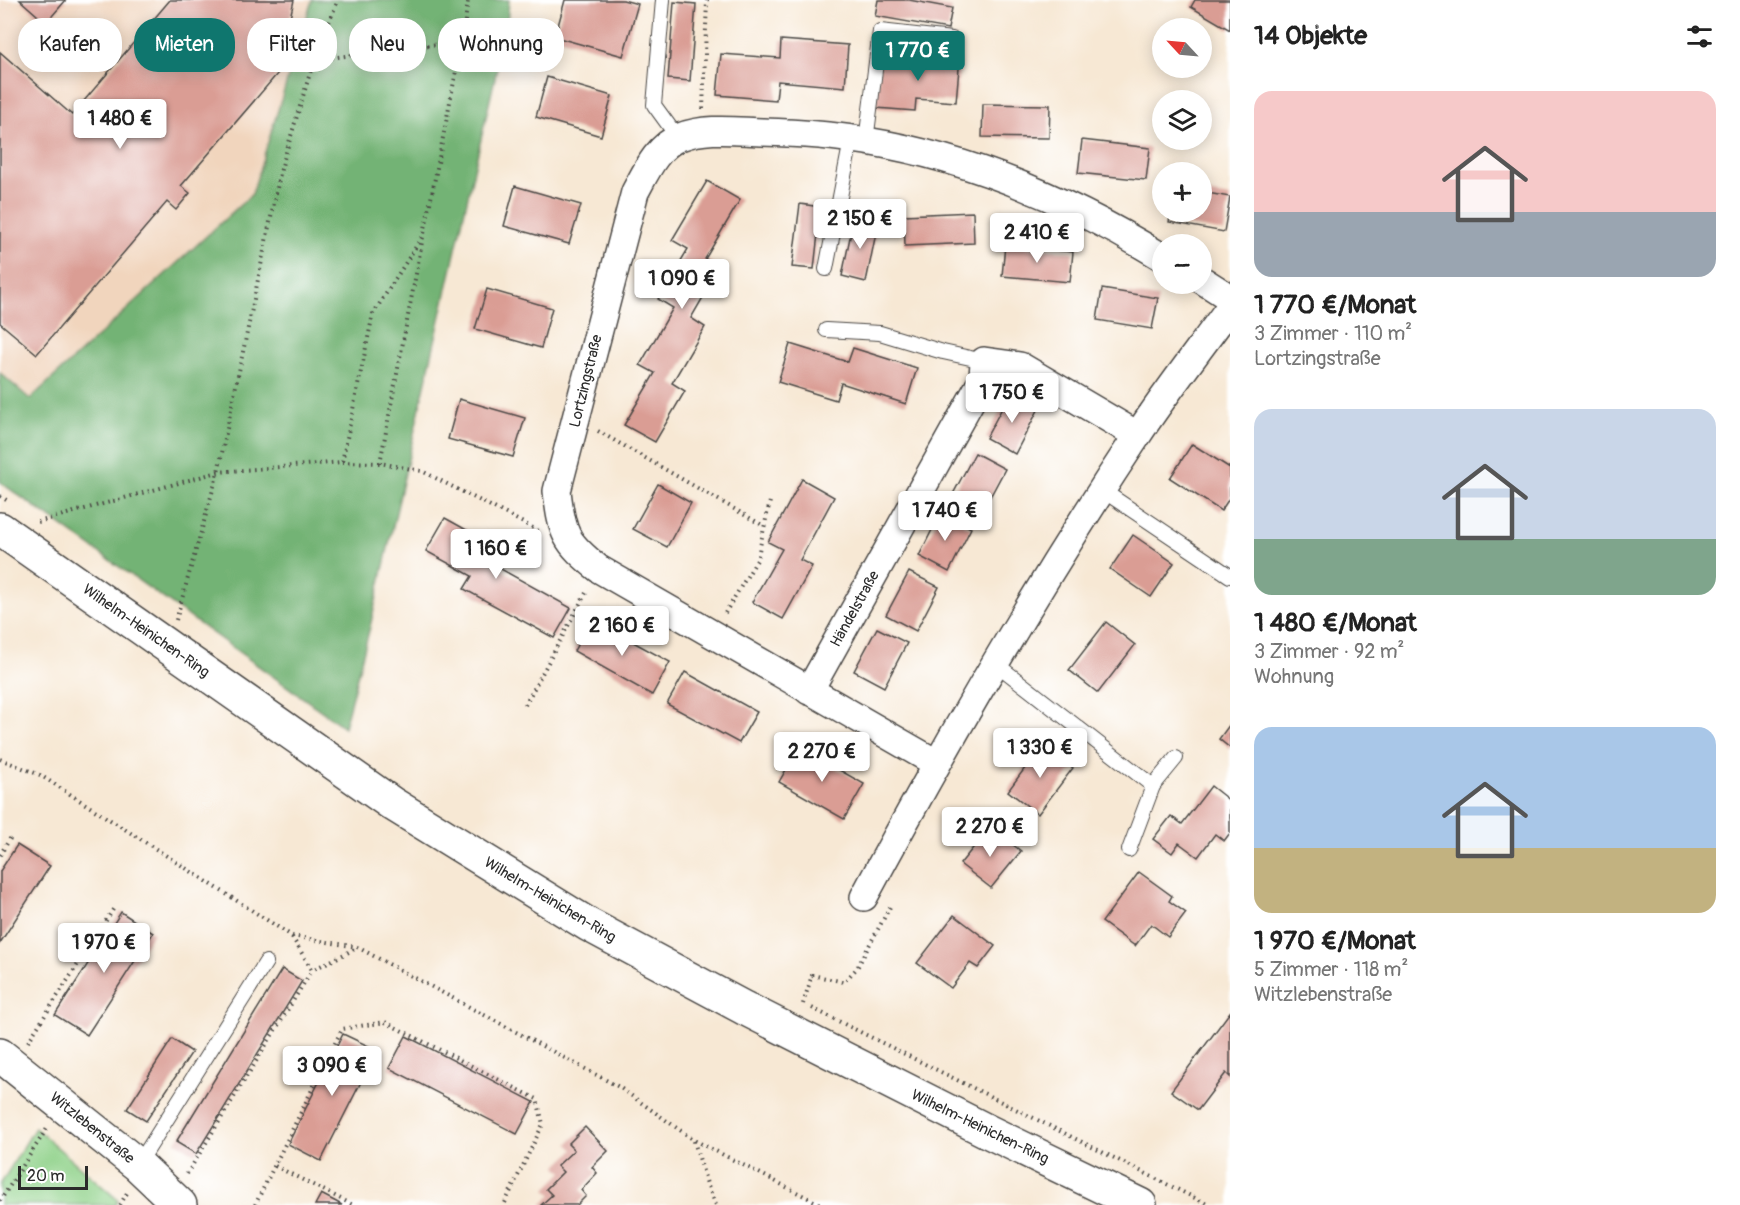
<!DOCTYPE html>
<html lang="de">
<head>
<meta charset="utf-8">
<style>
  body { margin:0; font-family:Pangolin,sans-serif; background:#f2f2f2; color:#222; height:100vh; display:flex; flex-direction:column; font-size:22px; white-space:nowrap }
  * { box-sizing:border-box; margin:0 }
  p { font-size:20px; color:#767676 }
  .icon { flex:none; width:33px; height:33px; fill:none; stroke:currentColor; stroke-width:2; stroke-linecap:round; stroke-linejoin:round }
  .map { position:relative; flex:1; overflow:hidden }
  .sheet { display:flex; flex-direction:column; background:#fff; width:510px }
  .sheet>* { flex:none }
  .top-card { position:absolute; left:18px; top:18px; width:570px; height:54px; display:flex; gap:12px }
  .needle { width:39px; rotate:296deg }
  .fabs { position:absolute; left:1152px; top:18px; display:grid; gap:12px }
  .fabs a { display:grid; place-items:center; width:60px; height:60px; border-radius:50%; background:#fff; box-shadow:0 3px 15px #0003; font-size:30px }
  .scale { position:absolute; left:18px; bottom:15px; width:70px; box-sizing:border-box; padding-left:6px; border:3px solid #2b2b2b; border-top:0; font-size:16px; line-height:21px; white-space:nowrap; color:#2b2b2b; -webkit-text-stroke:4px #fff; paint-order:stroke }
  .price { position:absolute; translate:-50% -51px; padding:0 14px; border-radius:6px; background:#fff; color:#222; font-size:20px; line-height:39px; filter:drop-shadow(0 2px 3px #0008) }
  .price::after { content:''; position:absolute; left:50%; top:36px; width:18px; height:14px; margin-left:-9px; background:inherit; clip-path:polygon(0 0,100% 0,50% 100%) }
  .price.active { background:#0f766e; color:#fff }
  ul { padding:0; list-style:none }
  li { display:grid; align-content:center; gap:12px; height:318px; padding:0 24px }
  li span { display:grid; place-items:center; height:186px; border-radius:18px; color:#555 }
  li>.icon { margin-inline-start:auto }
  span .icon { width:108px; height:108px; fill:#fffc; stroke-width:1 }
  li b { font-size:26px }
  h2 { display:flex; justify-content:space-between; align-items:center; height:72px; padding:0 24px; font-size:26px }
  .pill { padding:0 21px; border-radius:24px; background:#fff; box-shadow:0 3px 15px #0003; font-size:21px; line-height:54px }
  .pill.active { background:#0f766e; color:#fff }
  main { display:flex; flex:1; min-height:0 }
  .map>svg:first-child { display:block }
</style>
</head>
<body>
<main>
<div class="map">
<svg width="1230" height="1205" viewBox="0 0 1230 1205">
  <rect width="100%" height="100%" fill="#fff"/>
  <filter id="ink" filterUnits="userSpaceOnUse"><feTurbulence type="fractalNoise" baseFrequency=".0167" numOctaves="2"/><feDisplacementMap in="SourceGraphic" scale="12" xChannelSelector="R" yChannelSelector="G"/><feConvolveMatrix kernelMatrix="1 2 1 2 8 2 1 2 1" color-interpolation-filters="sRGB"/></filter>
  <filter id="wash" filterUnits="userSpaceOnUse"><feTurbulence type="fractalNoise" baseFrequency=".008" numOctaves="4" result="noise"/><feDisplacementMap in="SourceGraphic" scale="24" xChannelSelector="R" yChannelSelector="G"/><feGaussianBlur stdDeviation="1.35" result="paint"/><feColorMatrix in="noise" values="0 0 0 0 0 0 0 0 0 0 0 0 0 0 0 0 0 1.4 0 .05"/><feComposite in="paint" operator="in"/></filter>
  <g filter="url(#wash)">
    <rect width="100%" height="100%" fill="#f7e8d4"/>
    <polygon fill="#f1d5bd" points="0,0 312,0 252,194 30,399 0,373"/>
    <polygon fill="#8fd189" stroke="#5d7e5a" stroke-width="1.5" points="35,1128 118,1200 115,1205 0,1205 0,1185"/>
    <polygon fill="#73b375" stroke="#4f6f50" stroke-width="1.5" points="312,0 509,0 507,25 370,627 344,727 0,482 0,373 30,399 252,194"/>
    <g id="blocks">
      <g fill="#da9d94">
        <polygon points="20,0 66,0 46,23"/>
        <polygon points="170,0 294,0 278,73 181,186 190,193 176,210 167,202 37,354 0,323 0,52 72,115"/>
        <polygon points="565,0 623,0 638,4 623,56 555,37"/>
        <polygon points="878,0 909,0 952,8 948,29 875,16"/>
        <polygon points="1195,0 1230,0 1230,30 1191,7"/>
        <polygon points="674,2 696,4 690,81 668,79"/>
        <polygon points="781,40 848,45 845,87 778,81 776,100 717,95 721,54 780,58"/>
        <polygon points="921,54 960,57 956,102 916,99 915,111 876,108 880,61 920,65"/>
        <polygon points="547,77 612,96 601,136 536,117"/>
        <polygon points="983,104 1050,105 1049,138 982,137"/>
        <polygon points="1082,140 1150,148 1146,180 1078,173"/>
        <polygon points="707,181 740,200 705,259 720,268 691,318 705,327 672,383 685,391 655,442 624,425 655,373 640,365 673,308 658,299 688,249 672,240"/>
        <polygon points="515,186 581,205 569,244 504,226"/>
        <polygon points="1202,192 1230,197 1224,232 1169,222 1171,212 1202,212"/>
        <polygon points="800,204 821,207 814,269 792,267"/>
        <polygon points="973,212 974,243 905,246 904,215"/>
        <polygon points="854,218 878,223 866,282 842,276"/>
        <polygon points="1005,245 1073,252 1070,282 1002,276"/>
        <polygon points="487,289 552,308 541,348 475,329"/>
        <polygon points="1102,289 1158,298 1152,329 1097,320"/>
        <polygon points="790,344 848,362 853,348 917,368 906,404 841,383 836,400 778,382"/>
        <polygon points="1009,395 1038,410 1015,454 986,438"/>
        <polygon points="459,399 525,418 513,457 448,439"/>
        <polygon points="1192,444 1230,468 1230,497 1221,511 1170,478"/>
        <polygon points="975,453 1005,469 982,512 952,496"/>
        <polygon points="802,479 834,497 800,560 812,566 783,619 752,602 782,549 768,542"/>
        <polygon points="658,484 691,503 667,547 633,529"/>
        <polygon points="941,512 971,528 949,572 919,556"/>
        <polygon points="445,518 490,543 481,558 571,608 554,638 464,589 472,576 426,551"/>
        <polygon points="1133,535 1174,563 1151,597 1110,569"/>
        <polygon points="909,572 939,587 916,631 886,615"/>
        <polygon points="591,619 670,662 652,695 574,651"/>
        <polygon points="1106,622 1135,645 1098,693 1069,670"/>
        <polygon points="877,628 907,643 884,687 854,671"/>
        <polygon points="685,672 757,712 739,743 667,704"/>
        <polygon points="1230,724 1230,748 1219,739"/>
        <polygon points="1042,745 1073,768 1038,814 1008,791"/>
        <polygon points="799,747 864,784 844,819 779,782"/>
        <polygon points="1211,786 1230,801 1230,833 1224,841 1215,834 1198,857 1179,843 1172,853 1153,839 1171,816 1182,824"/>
        <polygon points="990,827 1021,851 991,888 960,864"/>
        <polygon points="17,845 50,866 0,943 0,871"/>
        <polygon points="1139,872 1172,896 1169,901 1186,913 1168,937 1151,924 1135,946 1102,922"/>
        <polygon points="121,912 153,933 87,1035 55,1015"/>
        <polygon points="954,915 995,946 978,968 970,963 951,988 917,963"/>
        <polygon points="282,969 302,981 196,1154 176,1142"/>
        <polygon points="1230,1012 1230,1077 1226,1073 1198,1110 1171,1091"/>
        <polygon points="343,1034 377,1050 321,1161 288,1144"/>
        <polygon points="406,1036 534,1102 517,1134 389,1068"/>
        <polygon points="172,1039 192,1052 146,1121 127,1109"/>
        <polygon points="585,1127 608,1151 592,1167 597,1173 581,1190 586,1196 577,1205 541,1205 552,1195 546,1189 563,1172 557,1166 574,1150 568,1144"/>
        <polygon points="321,1194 342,1205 315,1205"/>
      </g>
    </g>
  </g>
  <g filter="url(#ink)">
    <use href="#blocks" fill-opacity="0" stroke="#4a4744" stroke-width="1.5"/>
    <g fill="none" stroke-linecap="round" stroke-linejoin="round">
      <g stroke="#4a4744" stroke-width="16">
        <g id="service">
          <polyline points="663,0 654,105 678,138"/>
          <polyline points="866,141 880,31 952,39"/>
          <polyline points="826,269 851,140"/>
          <polyline points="826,330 880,333 943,352 984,361"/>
          <polyline points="1102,490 1230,576"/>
          <polyline points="995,663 1153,786"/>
          <polyline points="1129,850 1153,786 1176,758"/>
          <polyline points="138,1165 266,962"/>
        </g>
      </g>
      <g stroke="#4a4744" stroke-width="30">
        <g id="minor">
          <polyline points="1202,280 1230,298"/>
          <polyline points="809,691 983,379 984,361 1020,366 1137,435"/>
          <path d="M936,763L599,569C565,542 562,534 557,491L635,192C646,172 657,146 680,137C706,127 734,131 762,132C796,133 832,135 866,141C971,158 1072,202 1162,257"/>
          <path d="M864,897C948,740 1038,585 1137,436C1166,392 1199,350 1230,307"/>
        </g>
      </g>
      <g stroke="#4a4744" stroke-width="36">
        <polyline id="tertiary" points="0,1055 138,1165 180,1205"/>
      </g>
      <g stroke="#4a4744" stroke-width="36">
        <polyline id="secondary" points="0,529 391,803 589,925 744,1008 987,1131 1140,1205"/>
      </g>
      <g stroke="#4a4744" stroke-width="4" stroke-dasharray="1.5 4.5" stroke-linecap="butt">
        <polyline points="314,60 462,41"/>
        <polyline points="703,109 707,0"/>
        <polyline points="598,431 764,526"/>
        <polyline points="342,462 380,463 422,471 539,531"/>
        <polyline points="380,463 423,237"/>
        <polyline points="0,496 8,501"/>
        <polyline points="38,522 218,472 342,462 373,314 424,234 462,41 468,0"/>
        <polyline points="725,613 757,560 770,501"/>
        <polyline points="176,620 218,472 281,169 314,60 338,0"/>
        <polyline points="525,705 587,591"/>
        <polyline points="0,759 40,775 292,936 357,947 619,1087 694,1140 822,1205"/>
        <polyline points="0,855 11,837"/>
        <polyline points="292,937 312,970 357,948"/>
        <polyline points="803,1004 812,975 844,982 857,968 890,907"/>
        <polyline points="812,1008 1209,1205"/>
        <polyline points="28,1042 114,908"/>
        <polyline points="694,1141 707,1184 716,1205"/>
        <polyline points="275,1166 353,1205"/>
        <polyline points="187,1174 312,970"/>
        <polyline points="0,1201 48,1127"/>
        <polyline points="120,1205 127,1193"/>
        <polyline points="255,1205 342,1029 385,1022 537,1099 543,1124 504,1205"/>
      </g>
      <use href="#service" stroke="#fff" stroke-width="14"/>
      <use href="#minor" stroke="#fff" stroke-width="27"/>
      <use href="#tertiary" stroke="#fff" stroke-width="33"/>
      <use href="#secondary" stroke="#fff" stroke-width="33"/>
    </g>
  </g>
  <g text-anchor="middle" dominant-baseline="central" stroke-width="4.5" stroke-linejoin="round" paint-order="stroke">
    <g font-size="15" fill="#2b2b2b" stroke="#fff">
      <text transform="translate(586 381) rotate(-76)">Lortzingstraße</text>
      <text transform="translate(855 609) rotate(-61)">Händelstraße</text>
      <text transform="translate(146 631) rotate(35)">Wilhelm-Heinichen-Ring</text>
      <text transform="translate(550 900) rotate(31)">Wilhelm-Heinichen-Ring</text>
      <text transform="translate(980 1127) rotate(26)">Wilhelm-Heinichen-Ring</text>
      <text transform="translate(92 1128) rotate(39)">Witzlebenstraße</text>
    </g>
  </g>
</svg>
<div class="fabs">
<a><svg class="needle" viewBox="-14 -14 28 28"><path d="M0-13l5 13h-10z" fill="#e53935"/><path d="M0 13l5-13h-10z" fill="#767676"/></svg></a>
<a><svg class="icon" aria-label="layers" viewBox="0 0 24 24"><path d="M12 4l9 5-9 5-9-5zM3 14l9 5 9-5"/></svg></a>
<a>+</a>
<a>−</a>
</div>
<div class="scale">20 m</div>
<b class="price active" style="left:918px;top:82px">1 770 €</b>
<b class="price" style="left:120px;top:150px">1 480 €</b>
<b class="price" style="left:860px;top:250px">2 150 €</b>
<b class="price" style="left:1037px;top:264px">2 410 €</b>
<b class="price" style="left:682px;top:310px">1 090 €</b>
<b class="price" style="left:1012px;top:424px">1 750 €</b>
<b class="price" style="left:945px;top:542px">1 740 €</b>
<b class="price" style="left:496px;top:580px">1 160 €</b>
<b class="price" style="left:622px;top:657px">2 160 €</b>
<b class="price" style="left:1040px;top:779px">1 330 €</b>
<b class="price" style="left:822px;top:783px">2 270 €</b>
<b class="price" style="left:990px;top:858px">2 270 €</b>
<b class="price" style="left:104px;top:974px">1 970 €</b>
<b class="price" style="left:332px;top:1097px">3 090 €</b>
<div class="top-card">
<a class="pill">Kaufen</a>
<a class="pill active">Mieten</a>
<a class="pill">Filter</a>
<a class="pill">Neu</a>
<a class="pill">Wohnung</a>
</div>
</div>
<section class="sheet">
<h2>14 Objekte<svg class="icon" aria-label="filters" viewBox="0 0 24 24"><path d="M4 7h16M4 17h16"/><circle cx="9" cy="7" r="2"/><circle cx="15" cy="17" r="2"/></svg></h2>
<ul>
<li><span style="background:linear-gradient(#f6c9c9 65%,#9aa5b1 0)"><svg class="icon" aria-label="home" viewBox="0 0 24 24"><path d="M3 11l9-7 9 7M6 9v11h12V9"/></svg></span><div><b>1 770 €/Monat</b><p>3 Zimmer · 110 m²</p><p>Lortzingstraße</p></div></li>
<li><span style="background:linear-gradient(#c9d6e8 70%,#7fa58c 0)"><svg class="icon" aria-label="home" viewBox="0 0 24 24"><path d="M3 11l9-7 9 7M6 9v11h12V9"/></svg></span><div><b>1 480 €/Monat</b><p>3 Zimmer · 92 m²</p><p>Wohnung</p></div></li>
<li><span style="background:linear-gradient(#a9c7e8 65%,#c2b280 0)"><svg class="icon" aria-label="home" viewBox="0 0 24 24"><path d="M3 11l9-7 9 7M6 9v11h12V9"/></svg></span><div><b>1 970 €/Monat</b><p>5 Zimmer · 118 m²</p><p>Witzlebenstraße</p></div></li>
</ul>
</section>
</main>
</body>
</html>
